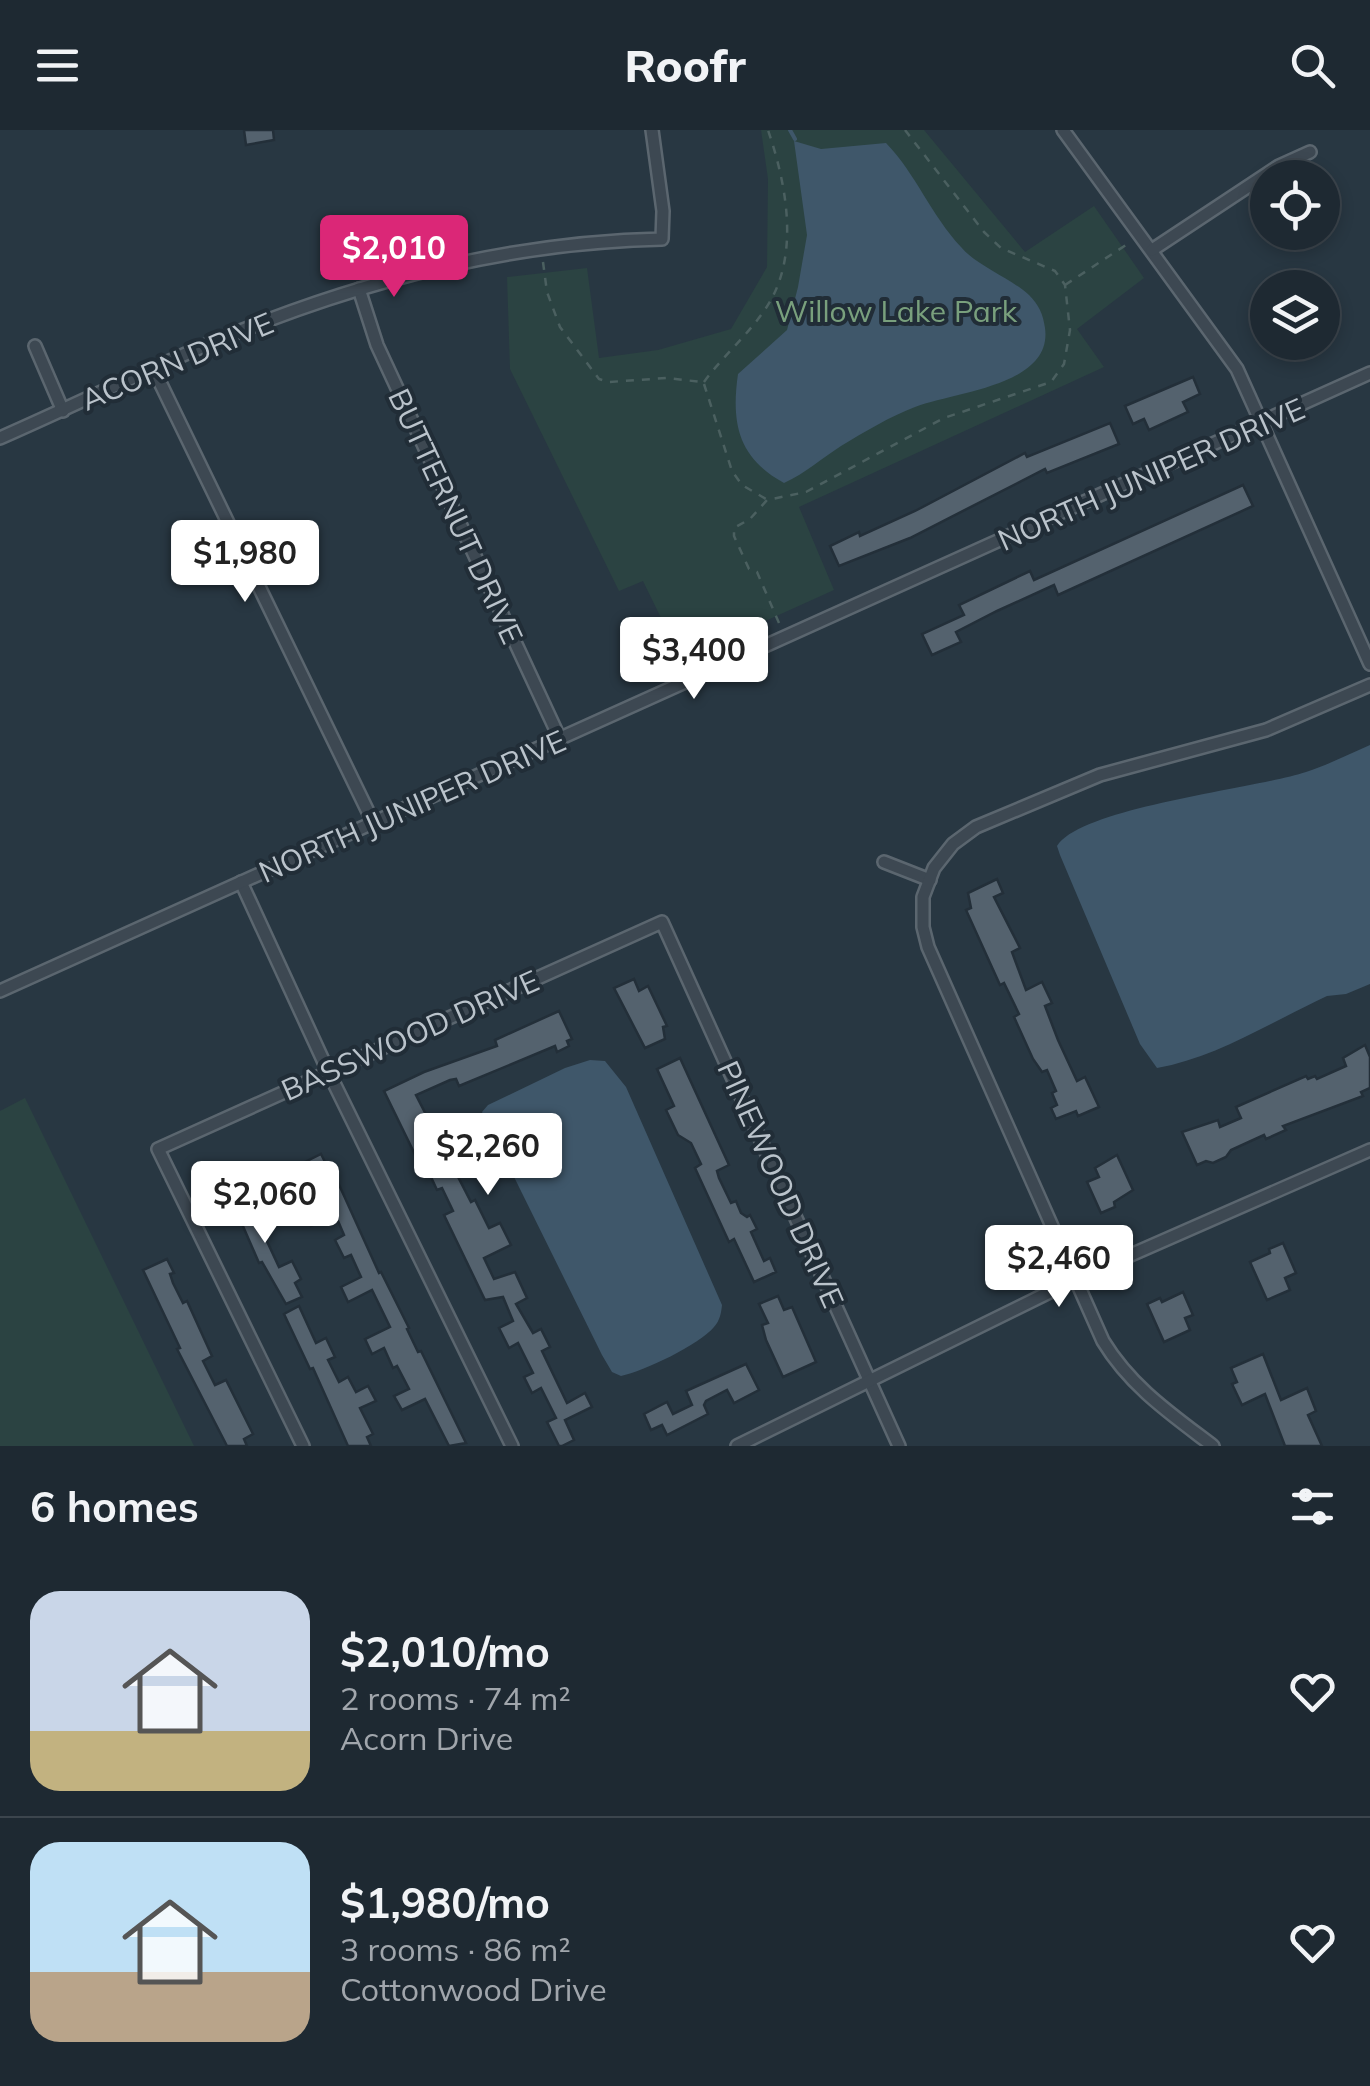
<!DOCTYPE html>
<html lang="en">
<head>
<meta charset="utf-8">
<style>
  body { margin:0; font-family:Mulish,sans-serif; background:#26313a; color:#f1f3f6; height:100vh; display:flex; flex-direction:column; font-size:38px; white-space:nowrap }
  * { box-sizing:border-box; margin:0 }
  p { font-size:32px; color:#a1a6ac }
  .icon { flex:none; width:55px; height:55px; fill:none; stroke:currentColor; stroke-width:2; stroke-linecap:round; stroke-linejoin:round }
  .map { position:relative; height:1316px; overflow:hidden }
  .side { display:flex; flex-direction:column; background:#1e2932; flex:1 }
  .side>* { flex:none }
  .buttons { position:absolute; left:1250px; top:30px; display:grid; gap:20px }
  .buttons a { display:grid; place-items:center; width:90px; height:90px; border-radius:50%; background:#1e2932; box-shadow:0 5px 15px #0003,0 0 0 2px #3c454d; font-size:50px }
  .price { position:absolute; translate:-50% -85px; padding:0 22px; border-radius:10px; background:#fff; color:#222; font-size:32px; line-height:65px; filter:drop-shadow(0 2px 5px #0008) }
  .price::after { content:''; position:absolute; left:50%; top:60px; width:30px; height:22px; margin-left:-15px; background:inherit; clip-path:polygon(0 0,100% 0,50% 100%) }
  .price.active { background:#db2777; color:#fff }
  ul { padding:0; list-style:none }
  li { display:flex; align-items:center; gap:30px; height:250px; padding:0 30px }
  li+li { border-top:2px solid #3c454d }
  li span { display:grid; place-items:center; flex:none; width:280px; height:200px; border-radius:30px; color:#555 }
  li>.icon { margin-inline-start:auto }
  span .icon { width:120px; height:120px; fill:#fffc; stroke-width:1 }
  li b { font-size:42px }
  h2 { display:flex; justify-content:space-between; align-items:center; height:120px; padding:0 30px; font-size:42px }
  header { display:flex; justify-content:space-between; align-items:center; height:130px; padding:0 30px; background:#1e2932; font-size:45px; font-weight:800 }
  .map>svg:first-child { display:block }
</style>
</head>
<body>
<header><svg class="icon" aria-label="menu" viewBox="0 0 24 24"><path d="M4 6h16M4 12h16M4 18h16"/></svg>Roofr<svg class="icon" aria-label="search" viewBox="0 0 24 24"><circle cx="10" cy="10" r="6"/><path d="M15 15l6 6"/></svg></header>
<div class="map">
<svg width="1370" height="1316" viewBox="0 0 1370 1316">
  <rect width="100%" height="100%" fill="#283742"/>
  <g fill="#2b4342">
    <polygon points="761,0 924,0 1025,122 1094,76 1144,148 1077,199 1104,237 799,377 834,460 681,529 643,451 619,461 510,239 507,147 587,138 599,228 658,220 731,199 767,137 768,49"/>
    <polygon points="25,968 194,1316 0,1316 0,981"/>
  </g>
  <g fill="#3f576a">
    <path d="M794,11L821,19L886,13C916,44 931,85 961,117C977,136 1009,147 1029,165C1039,175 1043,184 1045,198C1053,256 954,262 915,277C891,286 864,302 841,316C822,328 806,343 784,353C738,328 731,293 738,244L787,200L798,157L807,105Z"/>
    <path d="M1370,615V854L1346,864L1327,866C1273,891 1216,928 1157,938L1140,914L1060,725L1057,716C1082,677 1255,659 1306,642C1328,635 1349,624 1370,615Z"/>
    <path d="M590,930L605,931L626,957L722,1175C721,1184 720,1190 714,1197C699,1215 644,1241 621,1246L612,1242L602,1225L482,982L488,975L565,938Z"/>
  </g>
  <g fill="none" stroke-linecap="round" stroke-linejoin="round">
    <polyline stroke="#3f576a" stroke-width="4" points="790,0 795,9"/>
  </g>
  <g fill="#54626e" stroke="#232f39" stroke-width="2.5">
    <polygon points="244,0 273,0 274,10 246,15"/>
    <polygon points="1193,247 1200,264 1183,272 1188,282 1149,300 1144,289 1133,294 1125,276"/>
    <polygon points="1110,293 1119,314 1047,343 1045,339 910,408 839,436 830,416 859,402 860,406 915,381 1025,323 1027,327"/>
    <polygon points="1243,355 1253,376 1058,465 1054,455 997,481 956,502 961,512 932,525 922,504 964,485 959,475 1030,441 1034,450"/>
    <polygon points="997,749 1003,763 994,767 1020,818 1012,822 1026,860 1042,852 1052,873 1045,876 1058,910 1077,951 1085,947 1099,977 1078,986 1076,981 1056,989 1051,978 1057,975 1052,963 1056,961 1047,940 1042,942 1033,929 1014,887 1019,884 1004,853 1000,855 966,780 971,778 968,763"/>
    <polygon points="634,849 639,861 648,856 667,896 663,897 665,909 645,918 614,858"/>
    <polygon points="559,881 572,909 567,911 569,916 557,922 555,916 459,956 456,949 450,950 416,965 471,1072 475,1070 489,1098 500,1093 511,1115 484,1128 494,1149 515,1142 527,1168 516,1174 533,1203 541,1199 550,1217 542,1221 567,1273 585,1263 592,1277 565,1290 574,1310 562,1316 559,1316 547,1292 556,1288 541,1258 532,1263 524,1247 533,1243 518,1213 509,1218 499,1198 513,1191 503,1167 485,1170 444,1085 453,1081 442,1058 437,1060 430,1045 426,1047 384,961 424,942 497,916 495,910"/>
    <polygon points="1365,915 1370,927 1370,958 1361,962 1363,966 1283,996 1286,1000 1266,1009 1264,1005 1231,1020 1226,1027 1213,1033 1206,1031 1197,1035 1182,1002 1218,990 1220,997 1241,988 1236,977 1306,946 1308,949 1315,946 1317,949 1346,936 1343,928"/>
    <polygon points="680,928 729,1035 717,1041 719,1048 731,1073 736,1071 741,1083 747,1087 750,1085 757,1099 751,1102 764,1131 770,1128 776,1142 754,1152 734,1109 729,1112 695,1038 701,1034 691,1013 678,1005 666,980 674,976 657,939"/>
    <polygon points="321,1024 328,1038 331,1037 379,1143 381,1142 409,1198 407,1199 418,1222 421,1221 466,1313 449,1316 425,1269 402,1280 394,1266 409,1259 397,1236 393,1238 384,1218 372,1224 365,1209 390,1197 372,1160 348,1172 341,1157 361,1147 351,1125 344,1128 335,1110 344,1105 335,1084 311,1096 304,1081 318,1074 306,1049 312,1046 305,1032"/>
    <polygon points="1117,1025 1133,1060 1114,1072 1115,1077 1101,1083 1087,1052 1099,1047 1095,1038"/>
    <polygon points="251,1057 260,1076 254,1079 261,1093 259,1094 279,1137 292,1131 301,1149 295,1153 302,1167 286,1174 262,1132 259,1133 239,1087 236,1088 227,1069"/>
    <polygon points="1283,1113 1296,1143 1285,1148 1290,1160 1267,1170 1250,1132 1270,1123 1269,1119"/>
    <polygon points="167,1129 174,1143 170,1144 173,1153 183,1173 187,1171 212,1226 203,1231 215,1255 226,1250 253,1304 244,1309 247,1316 227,1316 177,1219 180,1218 143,1140"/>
    <polygon points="1183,1162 1193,1185 1185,1188 1190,1200 1164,1212 1147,1174 1160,1168 1162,1172"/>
    <polygon points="778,1166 784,1180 792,1177 816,1232 783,1247 766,1210 762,1195 768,1193 759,1174"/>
    <polygon points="299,1176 316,1213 326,1208 335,1227 328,1230 339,1252 348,1247 356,1262 368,1256 376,1271 360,1278 373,1304 367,1307 371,1316 348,1316 313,1238 310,1239 284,1184"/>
    <polygon points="1263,1224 1281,1270 1307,1258 1316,1281 1308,1285 1322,1316 1285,1316 1265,1264 1242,1275 1232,1254 1237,1252 1231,1238"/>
    <polygon points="746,1234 759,1260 734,1273 727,1260 706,1271 704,1275 708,1284 667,1305 662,1295 651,1300 644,1284 667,1272 673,1284 692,1275 686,1261"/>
  </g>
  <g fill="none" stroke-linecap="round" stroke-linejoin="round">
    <g stroke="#5b666f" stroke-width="16">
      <g id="street">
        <polyline points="1063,0 1237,239 1370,534"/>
        <polyline points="1152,120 1279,36 1310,22"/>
        <polyline points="359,159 377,215 560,609"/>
        <polyline points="35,216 63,281"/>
        <polyline points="154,240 373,692"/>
        <path d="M0,308C89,269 176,225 266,191C392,143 527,112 662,109L663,81L652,0"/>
        <polyline points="884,732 930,750"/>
        <polyline points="241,752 328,941 512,1316"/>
        <polyline points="0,861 1370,243"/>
        <polyline points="303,1316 158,1019 662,792 899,1316"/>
        <polyline points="737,1316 1076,1149 1370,1020"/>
        <path d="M1213,1316C1171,1284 1131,1257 1103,1211L928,817L923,797V767L934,738L953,714L976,697L1100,645L1266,600L1370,555"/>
      </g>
    </g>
    <g stroke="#4b6060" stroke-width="2.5" stroke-dasharray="8 8" stroke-linecap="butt">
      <polyline points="543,132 547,162 560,197 599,249 609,252 666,248 702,252"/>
      <polyline points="1065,155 1129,113"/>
      <path d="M704,252C722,227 746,207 764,181C801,129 787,56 768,0"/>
      <polyline points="704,254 732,341 742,355 766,369"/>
      <polyline points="779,493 757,442 749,439 734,406 734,398 750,389 767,370 806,362 944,288 1051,252 1064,234 1070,200 1065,155 1055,141 1001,118 984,102 905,0"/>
    </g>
    <use href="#street" stroke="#3d4852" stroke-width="11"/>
  </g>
  <g text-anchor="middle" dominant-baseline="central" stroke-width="8" stroke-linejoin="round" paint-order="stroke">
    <g font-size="30" fill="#79a07d" stroke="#212d37">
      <text x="896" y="181">Willow Lake Park</text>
    </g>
    <g font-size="30" fill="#bac3cb" stroke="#212d37">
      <text transform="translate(177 231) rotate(-23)">ACORN DRIVE</text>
      <text transform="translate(1151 344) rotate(-24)">NORTH JUNIPER DRIVE</text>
      <text transform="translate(456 386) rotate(65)">BUTTERNUT DRIVE</text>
      <text transform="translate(412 676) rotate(-24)">NORTH JUNIPER DRIVE</text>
      <text transform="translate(410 905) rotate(-24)">BASSWOOD DRIVE</text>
      <text transform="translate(781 1054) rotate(66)">PINEWOOD DRIVE</text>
    </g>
  </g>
</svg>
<div class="buttons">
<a><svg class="icon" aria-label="locate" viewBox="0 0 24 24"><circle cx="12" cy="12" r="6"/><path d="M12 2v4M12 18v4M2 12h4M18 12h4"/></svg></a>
<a><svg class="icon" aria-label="layers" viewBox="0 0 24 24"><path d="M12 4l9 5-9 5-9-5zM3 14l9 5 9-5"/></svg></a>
</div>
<b class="price active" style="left:394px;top:170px">$2,010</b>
<b class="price" style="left:245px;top:475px">$1,980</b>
<b class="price" style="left:694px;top:572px">$3,400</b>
<b class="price" style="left:488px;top:1068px">$2,260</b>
<b class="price" style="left:265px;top:1116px">$2,060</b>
<b class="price" style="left:1059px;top:1180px">$2,460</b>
</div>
<section class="side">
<h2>6 homes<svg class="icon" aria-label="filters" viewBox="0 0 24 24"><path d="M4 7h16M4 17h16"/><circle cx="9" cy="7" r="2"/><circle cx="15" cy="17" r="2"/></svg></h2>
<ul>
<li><span style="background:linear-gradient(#c9d6e8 70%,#c2b280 0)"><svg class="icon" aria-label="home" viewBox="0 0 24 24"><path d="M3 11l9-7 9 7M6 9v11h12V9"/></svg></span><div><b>$2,010/mo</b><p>2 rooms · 74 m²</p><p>Acorn Drive</p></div><svg class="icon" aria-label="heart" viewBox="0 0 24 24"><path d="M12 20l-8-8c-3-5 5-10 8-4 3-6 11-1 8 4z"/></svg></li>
<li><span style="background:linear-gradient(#bfe0f5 65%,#b9a48a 0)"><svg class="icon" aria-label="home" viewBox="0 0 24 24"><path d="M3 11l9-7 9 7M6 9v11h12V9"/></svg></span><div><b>$1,980/mo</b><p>3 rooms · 86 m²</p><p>Cottonwood Drive</p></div><svg class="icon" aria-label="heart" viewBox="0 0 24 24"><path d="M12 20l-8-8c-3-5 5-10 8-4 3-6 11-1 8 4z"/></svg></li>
</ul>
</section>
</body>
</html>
